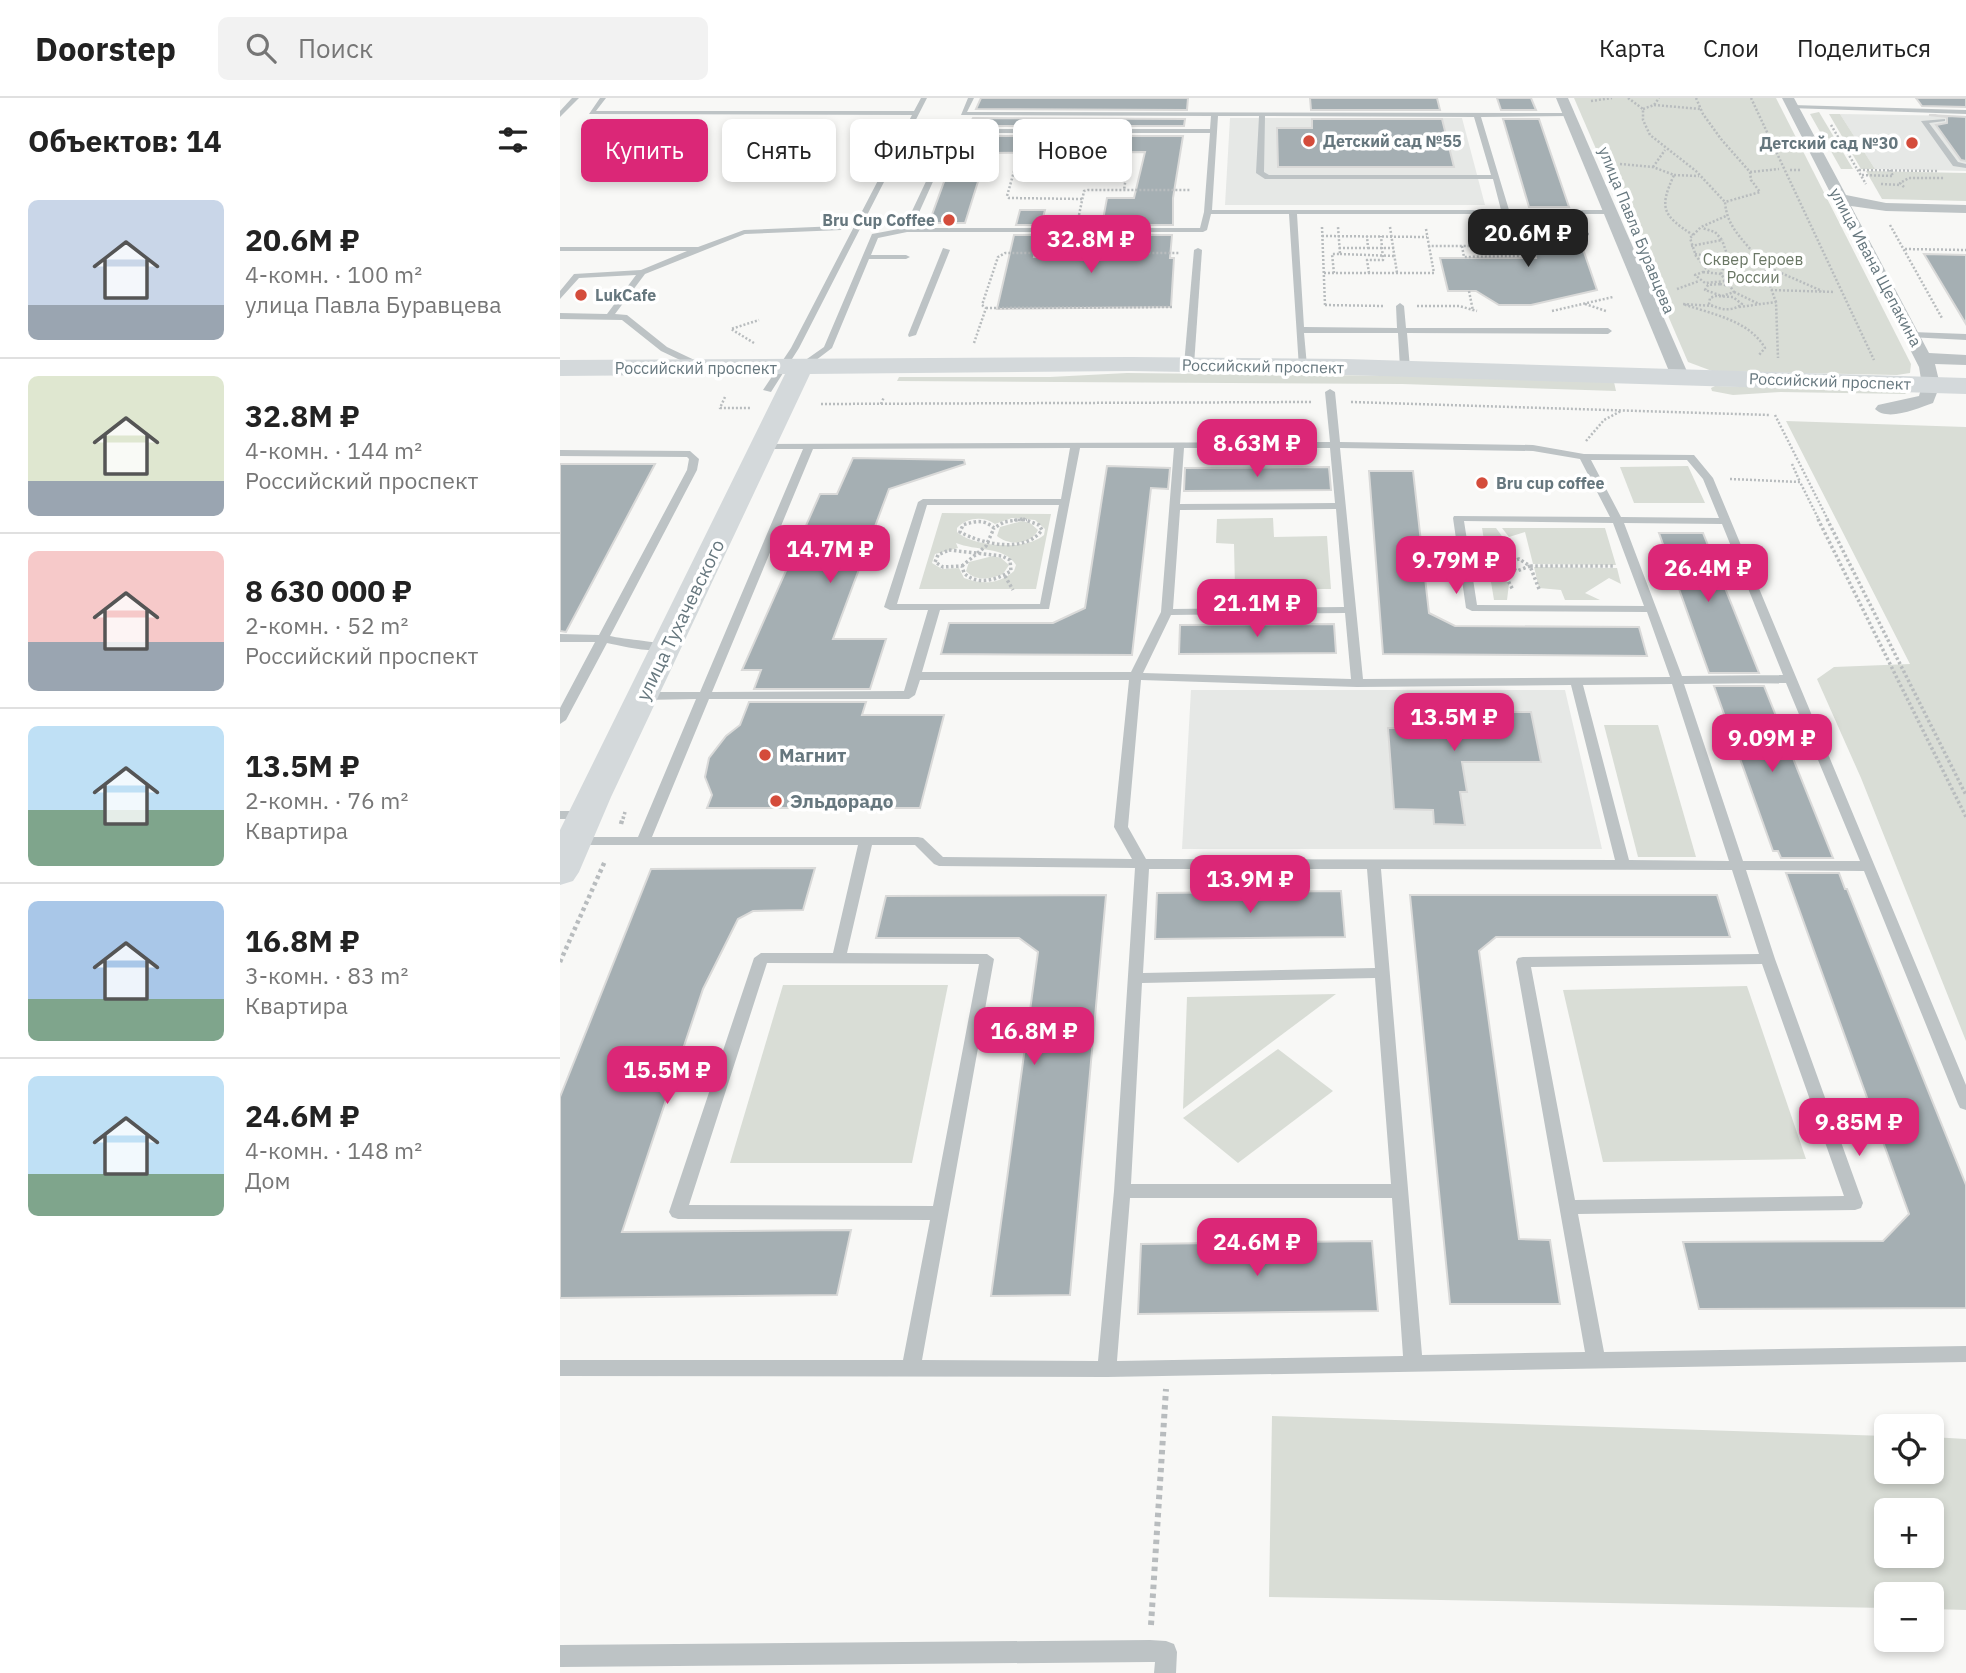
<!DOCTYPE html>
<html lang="ru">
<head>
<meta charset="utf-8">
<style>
  body { margin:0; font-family:"IBM Plex Sans",sans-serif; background:#f2f2f2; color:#222; height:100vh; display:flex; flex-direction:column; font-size:26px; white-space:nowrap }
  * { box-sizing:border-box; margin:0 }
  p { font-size:23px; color:#767676 }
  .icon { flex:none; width:38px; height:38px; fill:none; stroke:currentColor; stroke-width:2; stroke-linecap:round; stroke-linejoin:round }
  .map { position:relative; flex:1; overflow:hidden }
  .sheet { display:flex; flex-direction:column; background:#fff; width:560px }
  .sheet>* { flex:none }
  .banner { position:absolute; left:21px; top:21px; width:665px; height:63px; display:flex; gap:14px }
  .controls { position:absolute; left:1314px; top:1316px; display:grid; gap:14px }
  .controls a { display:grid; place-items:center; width:70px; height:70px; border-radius:10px; background:#fff; box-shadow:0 4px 10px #0003; font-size:35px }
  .price { position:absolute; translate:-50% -60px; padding:0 16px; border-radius:14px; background:#db2777; color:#fff; font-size:23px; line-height:46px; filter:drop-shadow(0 2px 4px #0008) }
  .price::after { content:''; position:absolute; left:50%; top:42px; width:21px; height:16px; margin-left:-10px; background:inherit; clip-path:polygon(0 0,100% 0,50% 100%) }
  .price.current { background:#222; color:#fff }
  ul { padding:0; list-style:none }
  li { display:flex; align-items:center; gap:21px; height:175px; padding:0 28px }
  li+li { border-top:2px solid #e0e0e0 }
  li span { display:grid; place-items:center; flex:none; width:196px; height:140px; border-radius:10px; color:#555 }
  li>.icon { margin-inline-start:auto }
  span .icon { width:84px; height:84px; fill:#fffc; stroke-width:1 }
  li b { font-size:30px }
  h2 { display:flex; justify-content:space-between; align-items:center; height:84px; padding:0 28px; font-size:30px }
  .tag { padding:0 24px; border-radius:10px; background:#fff; box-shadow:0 4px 10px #0003; font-size:24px; line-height:63px }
  .tag.current { background:#db2777; color:#fff }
  header { display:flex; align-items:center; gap:42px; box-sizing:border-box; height:98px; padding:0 35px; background:#fff; border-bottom:2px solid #e0e0e0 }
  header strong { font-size:33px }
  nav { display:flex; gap:38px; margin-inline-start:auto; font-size:24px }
  .search { width:490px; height:63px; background:#f2f2f2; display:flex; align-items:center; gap:18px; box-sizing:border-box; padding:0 24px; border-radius:10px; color:#767676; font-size:26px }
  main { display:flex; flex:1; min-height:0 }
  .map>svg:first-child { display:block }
</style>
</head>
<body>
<header>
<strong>Doorstep</strong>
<div class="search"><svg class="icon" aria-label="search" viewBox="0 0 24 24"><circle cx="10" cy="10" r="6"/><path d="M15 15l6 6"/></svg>Поиск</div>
<nav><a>Карта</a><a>Слои</a><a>Поделиться</a></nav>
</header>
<main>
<section class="sheet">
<h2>Объектов: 14<svg class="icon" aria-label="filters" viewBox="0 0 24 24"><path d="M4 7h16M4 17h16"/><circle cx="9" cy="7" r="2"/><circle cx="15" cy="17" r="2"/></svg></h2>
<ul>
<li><span style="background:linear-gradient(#c9d6e8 75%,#9aa5b1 0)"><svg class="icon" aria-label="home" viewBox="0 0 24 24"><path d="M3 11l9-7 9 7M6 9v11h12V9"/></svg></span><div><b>20.6M ₽</b><p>4-комн. · 100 m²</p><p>улица Павла Буравцева</p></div></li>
<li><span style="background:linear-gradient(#dfe7d0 75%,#9aa5b1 0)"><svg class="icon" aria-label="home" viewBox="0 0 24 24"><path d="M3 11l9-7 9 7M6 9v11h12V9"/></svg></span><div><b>32.8M ₽</b><p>4-комн. · 144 m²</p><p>Российский проспект</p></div></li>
<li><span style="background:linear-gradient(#f6c9c9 65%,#9aa5b1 0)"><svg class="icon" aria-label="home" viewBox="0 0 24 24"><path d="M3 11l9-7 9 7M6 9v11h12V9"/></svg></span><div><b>8 630 000 ₽</b><p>2-комн. · 52 m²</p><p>Российский проспект</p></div></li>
<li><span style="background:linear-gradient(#bfe0f5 60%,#7fa58c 0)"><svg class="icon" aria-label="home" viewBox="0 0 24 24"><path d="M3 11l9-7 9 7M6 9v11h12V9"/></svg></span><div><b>13.5M ₽</b><p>2-комн. · 76 m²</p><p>Квартира</p></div></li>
<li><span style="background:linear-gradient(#a9c7e8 70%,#7fa58c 0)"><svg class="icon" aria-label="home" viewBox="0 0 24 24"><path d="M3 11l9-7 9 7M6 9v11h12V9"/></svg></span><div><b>16.8M ₽</b><p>3-комн. · 83 m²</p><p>Квартира</p></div></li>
<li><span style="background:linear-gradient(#bfe0f5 70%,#7fa58c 0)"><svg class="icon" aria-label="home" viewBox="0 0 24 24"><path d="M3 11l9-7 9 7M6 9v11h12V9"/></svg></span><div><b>24.6M ₽</b><p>4-комн. · 148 m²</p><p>Дом</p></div></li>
</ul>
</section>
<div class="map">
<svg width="1406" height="1575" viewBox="0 0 1406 1575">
  <rect width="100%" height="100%" fill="#f8f8f6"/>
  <g fill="#e6e8e6">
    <polygon points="1280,16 1406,18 1406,73 1315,71"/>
    <polygon points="670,20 902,20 925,107 665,107"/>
    <polygon points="631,592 1005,592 1042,751 622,751"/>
  </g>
  <g fill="#d9ddd6" fill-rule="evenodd">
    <polygon points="1014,0 1216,0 1351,266 1350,275 1337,277 1152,273 1128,264"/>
    <polygon points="1259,14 1293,71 1281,71 1250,16"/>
    <polygon points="1269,16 1280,16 1315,71 1301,71"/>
    <polygon points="1306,73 1406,75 1406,103 1322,101"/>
    <polygon points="567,275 857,278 1054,284 1056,293 842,286 337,283 339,279 490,279"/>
    <polygon points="1155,288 1344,294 1346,296 1220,294 1173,297 1152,293 1151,290"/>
    <polygon points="1226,323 1406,329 1406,943 1301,680 1257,581 1274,569 1350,566"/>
    <polygon points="1128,368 1145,405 1074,405 1060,369"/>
    <path d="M382,415L491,416L476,491H359ZM452,420L475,422L485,431L484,437C464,454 412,448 397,434V430C407,419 424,418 435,426ZM396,445C415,453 445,448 456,467L454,473C440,486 422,487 404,480L399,470L382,471L372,465L375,456L398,450Z"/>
    <polygon points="713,420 714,439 767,438 771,491 675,491 674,446 656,445 657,421"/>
    <path d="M462,423L470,425L478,432C471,447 449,448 437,438L440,429Z"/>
    <polygon points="922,430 936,430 944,441 943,449 934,462 935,468 949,486 947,502 934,502"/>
    <polygon points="942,430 1045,430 1056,467 973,466 965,434 949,439"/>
    <path d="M433,458L441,460L449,467L443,476C430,481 416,484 406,473L409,464Z"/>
    <polygon points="974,469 1057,470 1061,486 1049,480 1025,495 1040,502 1005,502 1001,492 979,490"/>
    <polygon points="1044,627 1098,627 1136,759 1078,759"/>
    <polygon points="223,887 388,887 352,1065 170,1065"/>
    <polygon points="1187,888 1246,1061 1043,1064 1003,892"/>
    <polygon points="776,896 623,1011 627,899"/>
    <polygon points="718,951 773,993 678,1065 623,1020"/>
    <path d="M712,1318L1326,1338V1374H1372V1339L1406,1341V1512L1372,1511V1496H1326V1510L709,1499ZM1326,1412H1372V1458H1326Z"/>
  </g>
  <g fill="#a5afb3" stroke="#dadad9" stroke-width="2">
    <polygon points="421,0 628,0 627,12 416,11"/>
    <polygon points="750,0 877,0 880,12 751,12"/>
    <polygon points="937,0 971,0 976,12 941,12"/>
    <polygon points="1356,0 1406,0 1406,9 1362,8"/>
    <polygon points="1369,17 1406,19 1406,63 1401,62 1376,27 1387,25 1387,19"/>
    <polygon points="413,20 625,21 624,28 409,28"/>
    <polygon points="752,21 882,21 894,69 718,69 717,30 752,30"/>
    <polygon points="943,21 979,21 1009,109 969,109"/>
    <polygon points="404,38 623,38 613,100 613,127 542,127 547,100 574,100 585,54 427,55 405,125 369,125 385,81 377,81 394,43 402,43"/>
    <polygon points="460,112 485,112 481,127 456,127"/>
    <polygon points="972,119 1012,119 1037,192 971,207 939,207 916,193 888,193 880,160 976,160 971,140 978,140"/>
    <polygon points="454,137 479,137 474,159 537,159 541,137 612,137 610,160 614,160 611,209 437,211"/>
    <polygon points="1364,156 1406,157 1406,226"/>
    <polygon points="293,360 404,362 405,366 329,391 273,541 326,541 310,591 194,591 201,572 182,572 260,396 277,396"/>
    <polygon points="0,366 95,366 6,534 0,533"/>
    <polygon points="547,368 610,370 608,391 591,390 572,557 381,556 389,525 493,525 525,510"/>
    <polygon points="769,369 771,392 624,393 625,370"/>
    <polygon points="809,373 853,373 869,515 895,528 1079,529 1087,558 823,556"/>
    <polygon points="1099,435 1143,435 1199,575 1149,575"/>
    <polygon points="774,526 776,555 619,556 620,527"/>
    <polygon points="1154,588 1204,588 1273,760 1221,760 1218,753 1213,753"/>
    <polygon points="189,604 306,604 302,617 384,617 360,710 147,710 152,697 145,679 149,660 166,638 180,627"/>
    <polygon points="867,606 947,606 949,614 971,614 981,664 902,664 907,694 900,694 905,727 874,726 873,712 834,711 828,630 845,630 843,613 868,614"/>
    <polygon points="255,770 243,812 193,813 178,821 143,891 62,1134 291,1132 277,1197 0,1200 0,999 91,771"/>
    <polygon points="1226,775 1279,775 1285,791 1287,791 1406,1087 1406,1210 1139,1211 1123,1144 1323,1143 1349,1116"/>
    <polygon points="781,793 785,839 595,841 597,795"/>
    <polygon points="546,797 510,1197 431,1198 478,854 459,840 316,840 326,798"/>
    <polygon points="850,797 1157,797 1170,839 936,839 919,853 959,1141 990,1142 1000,1206 890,1206"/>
    <polygon points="812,1143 818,1213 578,1216 581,1146"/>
  </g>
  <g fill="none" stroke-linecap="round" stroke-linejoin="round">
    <g stroke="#b8bcbe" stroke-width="2.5" stroke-dasharray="2 2" stroke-linecap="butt">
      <polyline points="1068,0 1083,11 1083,22 1090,37 1136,73 1165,104"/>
      <path d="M1136,0L1143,16L1161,41L1190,74L1191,82L1200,94L1165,104C1167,133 1188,144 1202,167C1208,177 1211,192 1216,204"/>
      <polyline points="1191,0 1314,262"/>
      <polyline points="1031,3 1052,0"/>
      <polyline points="1094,7 1141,11"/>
      <polyline points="1083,11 1094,7 1099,0"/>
      <polyline points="1271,27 1306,86"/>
      <path d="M1060,66L1093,69L1114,77C1099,110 1102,117 1133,137"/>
      <polyline points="1093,69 1105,52"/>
      <polyline points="1230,72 1242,72"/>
      <polyline points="1299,72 1377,73"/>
      <polyline points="1190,74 1219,71"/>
      <polyline points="1114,77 1139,78"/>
      <polyline points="1302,77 1333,78 1330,72"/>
      <polyline points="1321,86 1341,87"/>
      <polyline points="1344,89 1340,85 1349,80 1384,80"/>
      <polyline points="522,101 449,100 447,98 457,63 563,62 568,65 564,92"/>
      <polyline points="519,117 524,93 528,92 631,92"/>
      <polyline points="1330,127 1382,220"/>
      <polyline points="762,129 765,207"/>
      <polyline points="830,129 837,175"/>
      <polyline points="866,131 869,148 956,148 955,142"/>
      <polyline points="968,136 1029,136"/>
      <polyline points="762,138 867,139"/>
      <polyline points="902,148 904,159 960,158 956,148"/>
      <polyline points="1131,148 1162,142 1155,134 1142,130"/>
      <polyline points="779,150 808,150 807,138"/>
      <polyline points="808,150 834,150"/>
      <polyline points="1345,151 1406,152"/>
      <polyline points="780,156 835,158"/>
      <polyline points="1135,156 1169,161"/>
      <polyline points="1203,167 1262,193"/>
      <polygon points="1143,174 1161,176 1166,183 1145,185 1135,177"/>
      <polyline points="1149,174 1136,158 1130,140 1141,129 1166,118"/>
      <polyline points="764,175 874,175 869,148"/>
      <polyline points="774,175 772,156 780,156 778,129"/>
      <polyline points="809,175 807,162 823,162 821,138"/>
      <polyline points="1161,176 1168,159 1162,142"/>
      <polyline points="1166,181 1208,184"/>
      <polygon points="1160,186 1170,188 1174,194 1162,198 1145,192 1148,187"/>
      <polyline points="1117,191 1139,183"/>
      <polyline points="1211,192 1275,194"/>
      <polyline points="909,193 913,213"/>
      <polyline points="1174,194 1199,206"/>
      <path d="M1155,198L1173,199L1182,206C1172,214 1160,212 1149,206L1150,200Z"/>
      <polyline points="1025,206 1046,213"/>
      <polyline points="765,207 824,208"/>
      <polyline points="857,208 899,208 917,213"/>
      <path d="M1153,208L1123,206C1151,216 1189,222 1205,250L1199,257"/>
      <polyline points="1179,209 1216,204 1218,260"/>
      <polyline points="426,210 614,209"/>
      <polyline points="992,213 1053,199"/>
      <polyline points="194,245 171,231 199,222"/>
      <polyline points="414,245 426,210 422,207 438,159 445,155 620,155"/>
      <polyline points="165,299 160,310 191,310"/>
      <polyline points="791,304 1209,317"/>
      <polyline points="261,306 751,304"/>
      <polyline points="321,306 324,299"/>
      <polyline points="1215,317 1268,422"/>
      <polyline points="1026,343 1044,322 1061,313"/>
      <polyline points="1232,366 1240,384"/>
      <polyline points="1170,381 1240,384 1259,422"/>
      <polyline points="454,422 467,422"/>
    </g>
    <g stroke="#b8bcbe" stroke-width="3.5" stroke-dasharray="2.5 2.5" stroke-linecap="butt">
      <path d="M463,421L479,427L482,432C465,456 422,446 400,434L403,427C415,423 424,421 434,430L444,424Z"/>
      <polyline points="1258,421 1406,719"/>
      <polyline points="1267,421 1406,697"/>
      <polyline points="946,439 945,449 937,462 953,492"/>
      <path d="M389,452L442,458L450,462L451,473C437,482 417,488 404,475L402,468L383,469L375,464L378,457Z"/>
      <polyline points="402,468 426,448 434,430"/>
      <polyline points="938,468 959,461 970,468 957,473 944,466"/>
      <polyline points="445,478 453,492"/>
      <polyline points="979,491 970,468 1054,468"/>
      <polyline points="63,721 65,714"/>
    </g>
    <g stroke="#b8bcbe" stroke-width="4.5" stroke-dasharray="3.5 3.5" stroke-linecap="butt">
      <polyline points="61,726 63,719"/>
      <polyline points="0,864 45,763"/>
    </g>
    <polyline stroke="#b8bcbe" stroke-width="6" stroke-dasharray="4.5 4.5" stroke-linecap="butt" points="591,1527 606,1291"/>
    <g fill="#bdc3c5" fill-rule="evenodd">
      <polygon points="12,0 19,0 0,19 0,13"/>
      <polygon points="40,0 46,0 36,13 354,13 361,0 367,0 239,250 211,294 203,292 231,250 352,17 29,16"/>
      <path d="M408,0H414L407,14L1011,15L1009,18L921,19L949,112H1049L1053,114L1052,116H951L955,128L951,130L947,128L943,116H737L744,229L837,230L836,208L840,205L844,208L846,230H1048L1052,233L1048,236L847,235L850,270L845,273L840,270L838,235H744L747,268L739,270L729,116H651L647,132L643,134H347L318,140L311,157H346L350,159L346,161H309L272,250L243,272H237V268L264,249L312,136L344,130L395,22L400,23L397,31H650L651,18L401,17ZM658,18H699L696,75L705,81H933L941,112H652ZM705,18L914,19L931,77H709L704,74ZM395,35H650L644,114L640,130H352Z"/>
      <polygon points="1232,7 1406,12 1406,16 1230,10"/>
      <polygon points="1385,21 1385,23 1369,25 1398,64 1406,66 1406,70 1393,68 1361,23"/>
      <polygon points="278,128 282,130 281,132 185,136 85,176 55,216 67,217 107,249 145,267 145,271 139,271 101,253 62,222 0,221 0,215 47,216 76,177 19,180 0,201 0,193 14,176 81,172 127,153 0,153 0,149 138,149 184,132"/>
      <polygon points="383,150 390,152 356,237 349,239 348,237"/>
      <polygon points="638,150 642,152 634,267 629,270 624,267 634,152"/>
      <polygon points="1352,234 1406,236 1406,242 1349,239 1348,237"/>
      <path d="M770,291L775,294L780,344L973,347L1024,356L1134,357L1153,380L1406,987V1012L1400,1010L1398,1006L1304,773L1186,772L1215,861L1303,1105L1301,1110L1295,1112L1018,1116L1044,1254L1406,1248V1264L547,1279L0,1278V1262H343L370,1122L118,1121L112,1119L109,1114L194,860L201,855H273L298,747H16L9,743L16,739H78L136,601L84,602L78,598L84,594H140L243,351H203L200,350V346L770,344L765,294ZM510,350L501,401H363L358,404L324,509L330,512H368L344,593L152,594L253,351ZM520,350H614L601,514L571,574H362L380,512L489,511ZM624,350H770L775,405L620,406ZM780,350L973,353L1020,361L1050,419L894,418L893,420L906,510L912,513L1087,514L1110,579L803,581ZM1031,362H1127L1143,381L1159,420L1061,419ZM367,407H499L480,506H337ZM776,411L784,509L613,511L620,412ZM904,423L1053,425L1084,508L917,507ZM1064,425L1162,426L1223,577L1122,578ZM785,515L791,581L583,575L611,517ZM360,582H569L554,729L572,761L383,759L363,740L358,739H92L149,601H349L355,597ZM581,582L797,589L1011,587L1055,762L586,761L568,729ZM1226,585L1300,763H1183L1124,586ZM1112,586L1169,763L1069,762L1023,587ZM312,747H355L374,766L379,768L575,770L554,1093L538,1263L362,1262L434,861L427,856L287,855ZM589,771H807L815,870L583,875ZM821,771L1172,772L1199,856L963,859L958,860L956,864L1025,1254L862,1257ZM207,865L419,866L373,1108L129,1107ZM1202,866L1284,1098L1015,1102L971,869ZM815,880L831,1086H571L582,885ZM570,1100H832L843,1258L557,1263Z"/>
      <path d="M0,352L130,353L139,361L137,372L50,538C62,541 108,545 113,548C99,558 63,548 47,545L6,622L0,626V610L35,544H0V536L39,537L127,372L129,361L127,359L0,358Z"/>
      <polygon points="0,713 26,713 33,717 26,721 0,721"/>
      <polygon points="590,1542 606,1543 614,1546 617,1554 616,1575 594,1575 595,1564 590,1564 0,1569 0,1547"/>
    </g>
    <g fill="#bdc3c5" fill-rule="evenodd">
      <polygon points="996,0 1008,0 1129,278 1126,282 1114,282 1111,278"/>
      <path d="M1222,0H1234L1286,97L1326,105L1406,107V115L1326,113L1291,108L1369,255L1406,257V267L1375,266L1380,287L1373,305C1358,310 1328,324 1315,311L1318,307L1359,298L1362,287L1359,269Z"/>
    </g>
    <polygon fill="#d4d9db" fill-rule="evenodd" points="571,259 786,261 1406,280 1406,296 786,277 571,273 250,276 51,699 19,774 13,783 0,787 0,732 225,276 0,278 0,262"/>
  </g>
  <g fill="#d44c3b" stroke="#fff" stroke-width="2.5">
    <circle cx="749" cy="43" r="7"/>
    <circle cx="1352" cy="45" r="7"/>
    <circle cx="389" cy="122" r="7"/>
    <circle cx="21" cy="197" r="7"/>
    <circle cx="922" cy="385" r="7"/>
    <circle cx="205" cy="657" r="7"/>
    <circle cx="216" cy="703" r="7"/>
  </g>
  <g text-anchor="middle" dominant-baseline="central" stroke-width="7" stroke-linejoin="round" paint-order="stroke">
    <g font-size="16" font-weight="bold" fill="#66777e" stroke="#fff" text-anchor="start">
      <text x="763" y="43">Детский сад №55</text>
      <text x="1338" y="45" text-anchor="end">Детский сад №30</text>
      <text x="375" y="122" text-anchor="end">Bru Cup Coffee</text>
      <text x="35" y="197">LukCafe</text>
      <text x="936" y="385">Bru cup coffee</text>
    </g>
    <g font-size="16" fill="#66777e" stroke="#fff">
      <text transform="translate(1077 132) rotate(68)">улица Павла Буравцева</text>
      <text transform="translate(1316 169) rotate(62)">улица Ивана Щепакина</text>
      <text transform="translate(703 268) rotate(1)">Российский проспект</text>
      <text x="136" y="270">Российский проспект</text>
      <text transform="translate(1270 283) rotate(2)">Российский проспект</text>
    </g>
    <g font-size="16" fill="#6a7765" stroke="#fff">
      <text x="1193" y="161">Сквер Героев<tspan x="1193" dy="18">России</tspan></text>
    </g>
    <g font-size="19" fill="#66777e" stroke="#fff">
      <text transform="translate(120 522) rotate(-64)">улица Тухачевского</text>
    </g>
    <g font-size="19" font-weight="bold" fill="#66777e" stroke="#fff" text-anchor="start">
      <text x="219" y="657">Магнит</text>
      <text x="230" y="703">Эльдорадо</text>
    </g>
  </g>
</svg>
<div class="controls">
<a><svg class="icon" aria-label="locate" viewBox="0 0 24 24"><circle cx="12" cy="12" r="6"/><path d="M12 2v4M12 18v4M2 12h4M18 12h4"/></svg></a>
<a>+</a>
<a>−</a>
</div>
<b class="price current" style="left:968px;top:171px">20.6M ₽</b>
<b class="price" style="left:531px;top:177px">32.8M ₽</b>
<b class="price" style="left:697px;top:381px">8.63M ₽</b>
<b class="price" style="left:270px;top:487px">14.7M ₽</b>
<b class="price" style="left:896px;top:498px">9.79M ₽</b>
<b class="price" style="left:1148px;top:506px">26.4M ₽</b>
<b class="price" style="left:697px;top:541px">21.1M ₽</b>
<b class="price" style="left:894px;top:655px">13.5M ₽</b>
<b class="price" style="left:1212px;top:676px">9.09M ₽</b>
<b class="price" style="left:690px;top:817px">13.9M ₽</b>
<b class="price" style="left:474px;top:969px">16.8M ₽</b>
<b class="price" style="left:107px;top:1008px">15.5M ₽</b>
<b class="price" style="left:1299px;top:1060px">9.85M ₽</b>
<b class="price" style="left:697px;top:1180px">24.6M ₽</b>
<div class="banner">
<a class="tag current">Купить</a>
<a class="tag">Снять</a>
<a class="tag">Фильтры</a>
<a class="tag">Новое</a>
</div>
</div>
</main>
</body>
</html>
